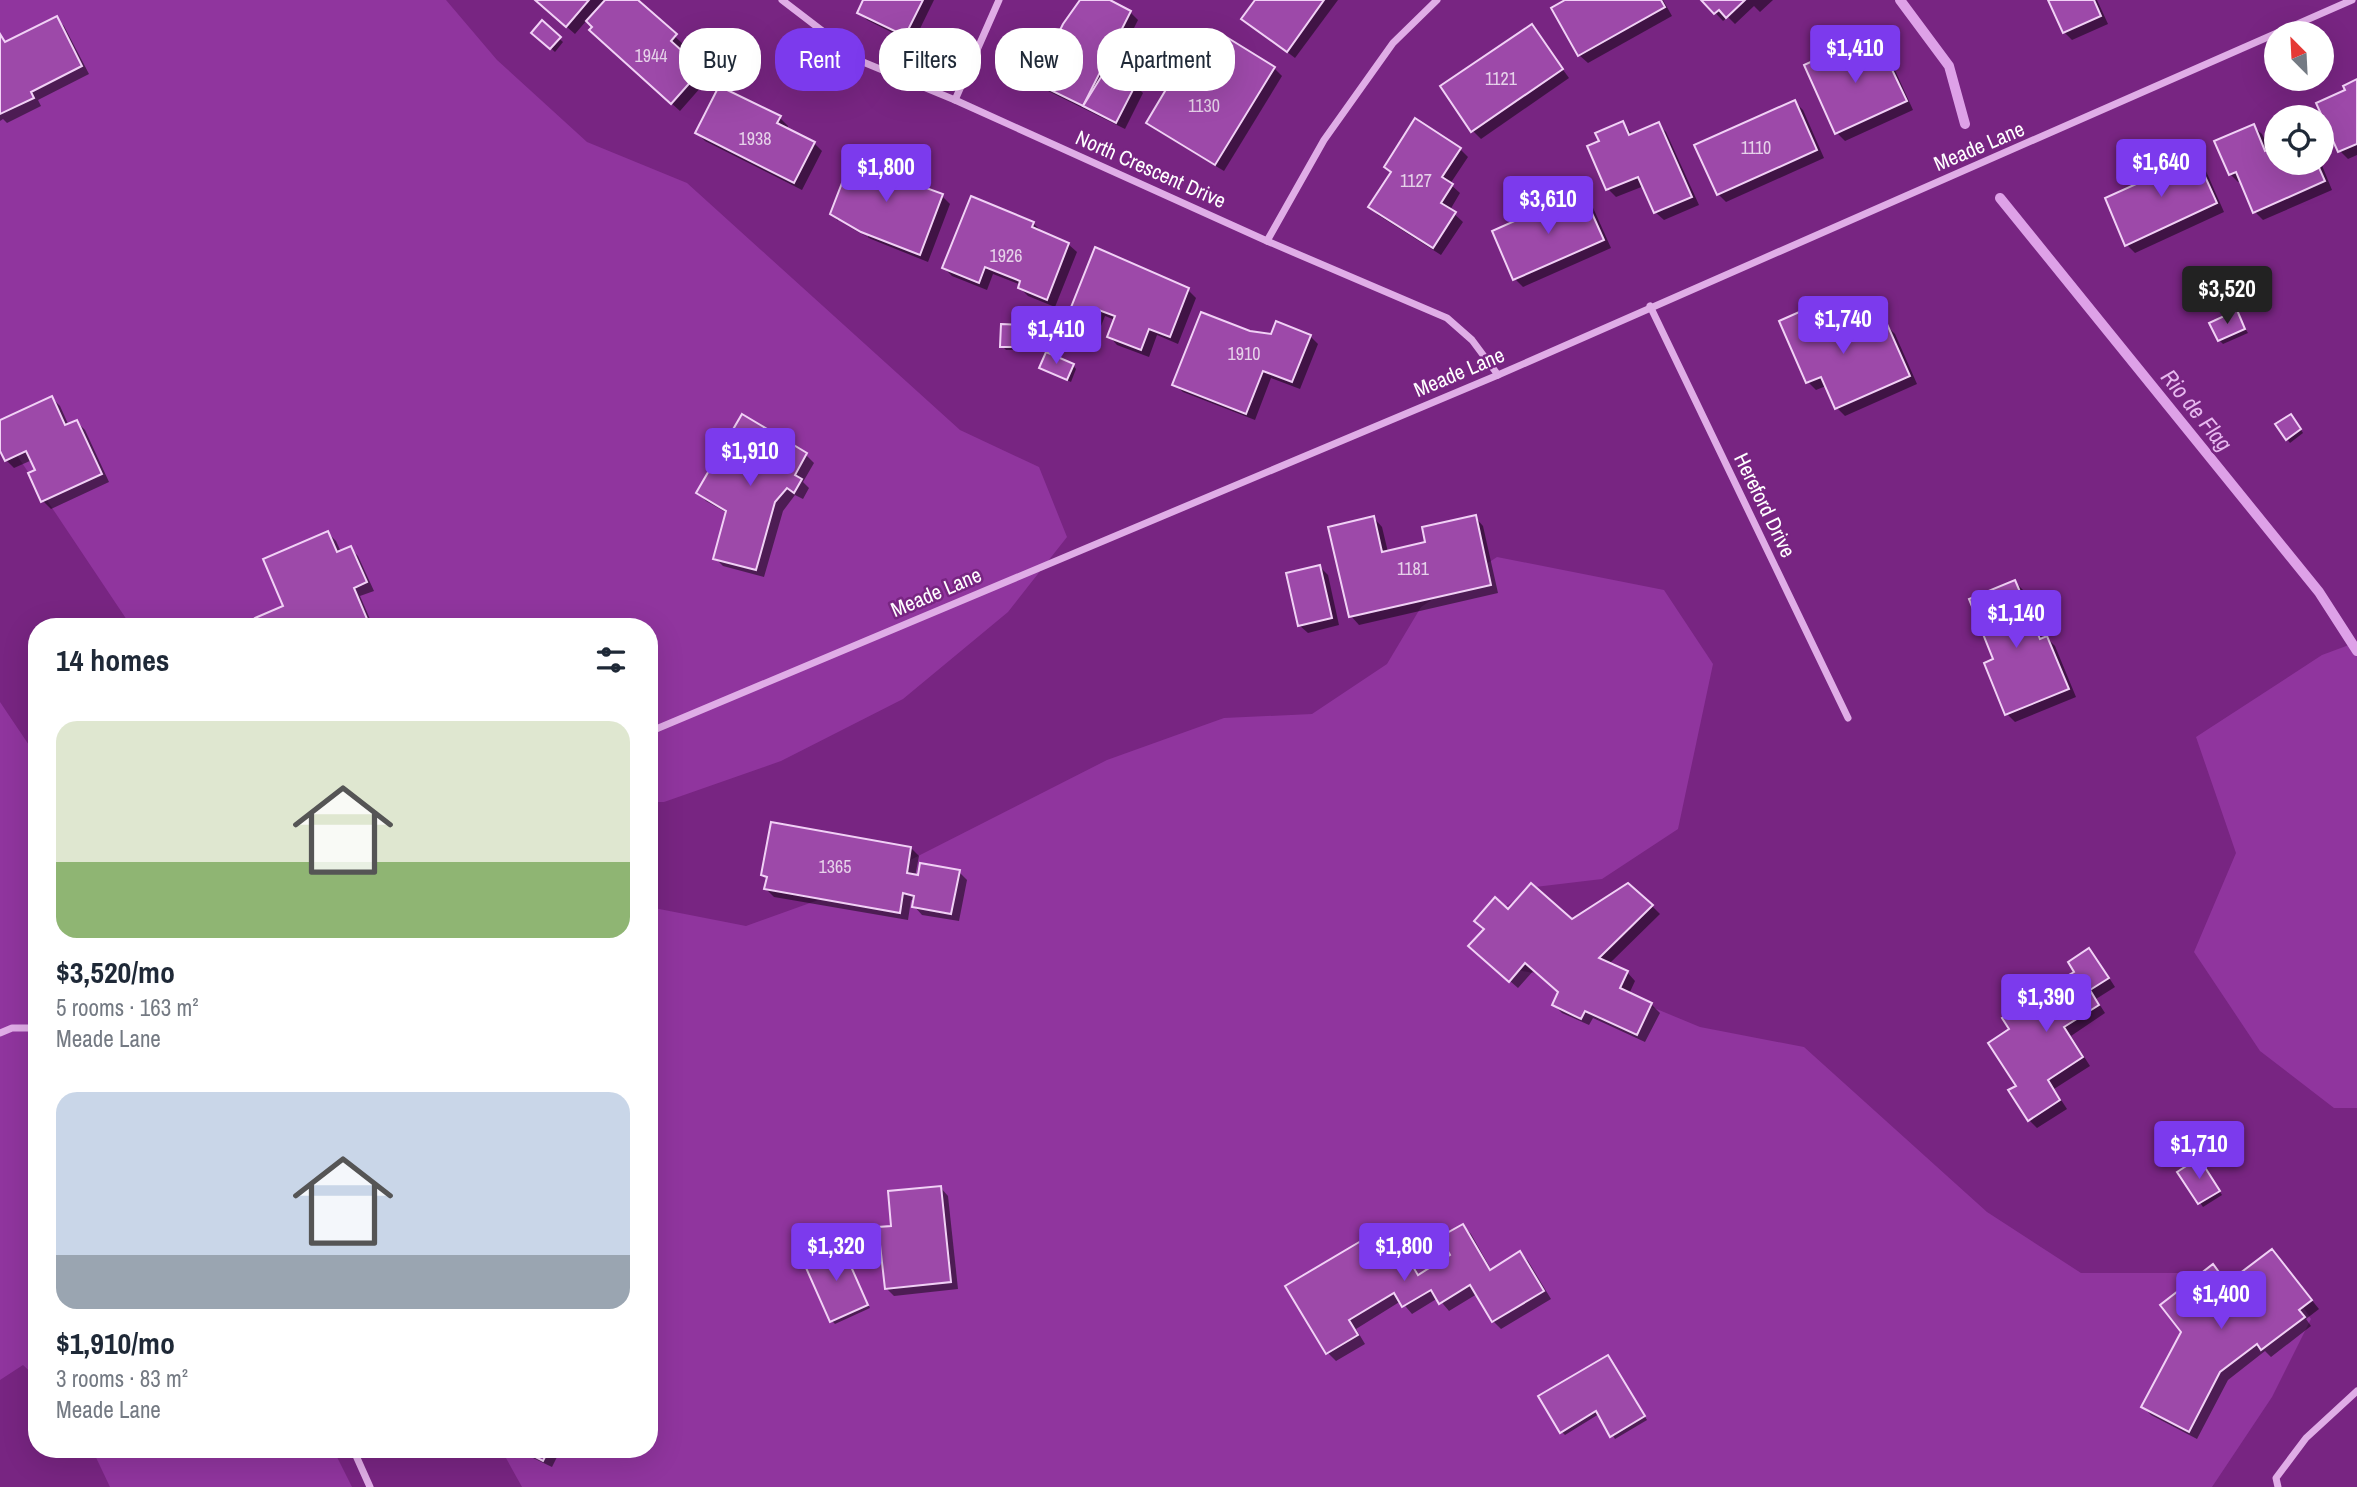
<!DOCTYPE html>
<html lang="en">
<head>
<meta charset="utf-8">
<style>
  body { margin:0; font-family:"Archivo Narrow",sans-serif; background:#f6f6f7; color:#1f2937; height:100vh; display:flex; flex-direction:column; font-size:26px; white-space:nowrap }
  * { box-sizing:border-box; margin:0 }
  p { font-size:23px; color:#747a83 }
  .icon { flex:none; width:38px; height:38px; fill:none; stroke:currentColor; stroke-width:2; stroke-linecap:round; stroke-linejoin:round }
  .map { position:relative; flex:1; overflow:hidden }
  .side { position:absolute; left:28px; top:618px; width:630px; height:840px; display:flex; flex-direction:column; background:#fff; border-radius:28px; box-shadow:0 7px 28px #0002 }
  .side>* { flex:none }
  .hud { position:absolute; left:679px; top:28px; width:665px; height:63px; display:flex; gap:14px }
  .needle { width:46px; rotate:336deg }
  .fabs { position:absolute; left:2264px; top:21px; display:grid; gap:14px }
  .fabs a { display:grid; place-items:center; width:70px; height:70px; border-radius:50%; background:#fff; box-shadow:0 7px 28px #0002; font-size:35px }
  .price { position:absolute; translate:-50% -60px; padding:0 16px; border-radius:7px; background:#7c3aed; color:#fff; font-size:23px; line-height:46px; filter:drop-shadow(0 2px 4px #0008) }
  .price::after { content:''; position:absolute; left:50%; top:42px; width:21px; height:16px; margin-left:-10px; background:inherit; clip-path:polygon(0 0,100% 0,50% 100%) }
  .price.selected { background:#222; color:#fff }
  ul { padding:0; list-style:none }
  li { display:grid; align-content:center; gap:14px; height:371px; padding:0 28px }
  li span { display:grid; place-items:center; height:217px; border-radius:21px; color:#555 }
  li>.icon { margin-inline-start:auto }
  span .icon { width:126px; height:126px; fill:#fffc; stroke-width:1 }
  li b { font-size:30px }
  h2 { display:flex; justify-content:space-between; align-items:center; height:84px; padding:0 28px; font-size:30px }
  .chip { padding:0 24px; border-radius:28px; background:#fff; box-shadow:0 7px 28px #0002; font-size:24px; line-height:63px }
  .chip.selected { background:#7c3aed; color:#fff }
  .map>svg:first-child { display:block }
</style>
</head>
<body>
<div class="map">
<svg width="2357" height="1487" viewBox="0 0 2357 1487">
  <rect width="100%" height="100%" fill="#782582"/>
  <g fill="#90359e">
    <polygon points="0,0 446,0 497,60 587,142 687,183 960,430 1039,467 1067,537 1008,612 903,699 781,761 664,802 649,802 649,626 131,626 0,430"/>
    <polygon points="1497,557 1664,590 1713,664 1678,829 1602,879 1535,887 1485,920 1517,970 1601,986 1700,1027 1804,1047 1987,1212 2081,1273 2190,1273 2278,1269 2311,1319 2272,1397 2212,1487 522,1487 501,1449 649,1449 649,907 746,926 863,884 1107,760 1224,718 1312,714 1387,664 1421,607"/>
    <polygon points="2357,642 2357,1108 2334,1108 2260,1051 2194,952 2236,853 2196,737 2322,655"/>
    <polygon points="0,702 37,757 37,1378 23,1365 0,1380"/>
    <polygon points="92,1449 333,1449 352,1487 110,1487"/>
  </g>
  <g fill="#0007">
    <polygon points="536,0 636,0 683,44 678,50 709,78 680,111 599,38 594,27 587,20 575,34"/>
    <polygon points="865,0 934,0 913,43 867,20 859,12"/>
    <polygon points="1082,0 1106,0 1130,12 1138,20 1111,74 1135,85 1143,93 1125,129 1044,89 1036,81"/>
    <polygon points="1258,0 1338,0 1295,58 1244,19"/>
    <polygon points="1569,0 1663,0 1672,16 1588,63 1579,55"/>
    <polygon points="1703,0 1773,0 1760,12 1754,6 1735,24 1728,17 1723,21"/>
    <polygon points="2050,0 2097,0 2108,24 2072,40 2064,32"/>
    <polygon points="56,18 64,26 89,74 38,100 41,106 7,123 3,119 0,121 0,36 7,43"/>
    <polygon points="542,23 563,42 555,52 533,32"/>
    <polygon points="1531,26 1569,78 1481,139 1473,131"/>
    <polygon points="1877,40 1885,48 1913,110 1845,141 1837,133 1842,49 1847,54"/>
    <polygon points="1274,68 1282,76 1224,171 1156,130 1148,122 1181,90 1204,81"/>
    <polygon points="2357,81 2357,155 2348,159 2340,151 2348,91"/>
    <polygon points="1795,102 1803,110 1824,158 1726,202 1718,194"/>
    <polygon points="780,118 788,126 786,130 814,143 822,151 802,190 705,141 697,133"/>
    <polygon points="1623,123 1633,135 1658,124 1666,132 1699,205 1664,220 1655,212 1644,186 1616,197 1608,189 1601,142"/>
    <polygon points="2253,126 2262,134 2277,163 2321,163 2332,190 2263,220 2255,212 2241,181 2238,182 2230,174"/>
    <polygon points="1460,149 1468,157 1450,184 1460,193 1450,210 1463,222 1441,255 1378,215 1370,206"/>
    <polygon points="2194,154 2202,162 2224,212 2135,253 2127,245"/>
    <polygon points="906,173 914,181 913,185 942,196 950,204 928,262 871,239 840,222 868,237 869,234 838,217 838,221 832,214"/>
    <polygon points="1582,193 1590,201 1611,248 1523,287 1515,279"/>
    <polygon points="1033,223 1041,231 1068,244 1077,252 1055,307 1028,296 1020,288 1021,285 993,274 987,290 952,276 944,268"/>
    <polygon points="1096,250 1188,290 1196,298 1178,344 1157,335 1149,357 1117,345 1109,336 1115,320 1105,316 1097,336 1076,328 1068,320"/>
    <polygon points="1824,303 1832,311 1847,344 1887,326 1895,334 1917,384 1845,416 1837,408 1826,386 1816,390 1808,382"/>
    <polygon points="2236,313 2248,333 2223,344 2219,340"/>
    <polygon points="1021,326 1024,330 1024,350 1006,350 1002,346"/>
    <polygon points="1250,333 1310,336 1318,344 1300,389 1271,378 1255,420 1183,392 1174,384"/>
    <polygon points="1073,365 1076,369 1071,382 1041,367"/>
    <polygon points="52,398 60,406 69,426 77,422 85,430 109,482 51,509 43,501 37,471 32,460 14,468 6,460 0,447 0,422"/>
    <polygon points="743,417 806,455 814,463 803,482 809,488 803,499 795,495 783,511 764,577 723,566 715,558 727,513 706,501 698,492"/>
    <polygon points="2294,419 2303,433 2290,443 2287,439"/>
    <polygon points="1475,517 1483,526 1498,593 1359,625 1351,616 1374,518 1382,527 1388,552 1428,543"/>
    <polygon points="328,533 336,541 341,552 350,548 358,556 374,591 360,596 373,626 261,626 257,619 285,607"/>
    <polygon points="1320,567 1328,575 1339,625 1308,633 1299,625"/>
    <polygon points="2015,582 2023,590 2043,640 2047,638 2055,646 2076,697 2015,722 2007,714 1995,660"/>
    <polygon points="911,848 919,856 915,877 959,872 967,880 959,921 922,915 914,906 915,901 911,900 908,920 774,897 766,889 768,880 763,875"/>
    <polygon points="1652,906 1660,914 1609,964 1627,972 1635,981 1629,994 1651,1004 1660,1013 1645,1042 1593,1018 1589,1025 1562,1013 1554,1005 1560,993 1534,970 1518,988 1479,954 1508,911 1572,921"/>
    <polygon points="2089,951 2097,959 2115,987 2096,999 2105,1013 2071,1036 2090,1066 2054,1089 2067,1109 2037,1128 2029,1120 2018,1086 2011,1030 2077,973"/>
    <polygon points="2202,1164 2222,1195 2203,1207 2180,1173"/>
    <polygon points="940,1187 948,1196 958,1289 894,1296 886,1288 893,1227"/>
    <polygon points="1463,1226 1471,1234 1492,1271 1520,1253 1528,1261 1551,1299 1501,1329 1493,1321 1477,1294 1449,1311 1438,1298 1412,1314 1401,1301 1356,1329 1365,1344 1336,1361 1328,1353 1288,1287 1387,1227 1395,1235 1420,1276 1453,1255"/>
    <polygon points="841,1246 870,1308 835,1324 831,1320"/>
    <polygon points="2272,1251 2319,1309 2306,1319 2311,1326 2271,1357 2265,1351 2228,1380 2197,1439 2151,1415 2143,1407 2220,1275 2228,1285"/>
    <polygon points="1608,1357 1647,1420 1615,1439 1599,1414 1565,1435 1562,1432"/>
    <polygon points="514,1449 561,1449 552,1467"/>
  </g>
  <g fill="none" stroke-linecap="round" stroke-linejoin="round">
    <g stroke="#dea1e8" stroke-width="10">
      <polyline points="1900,0 1949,66 1965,124"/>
      <polyline points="2000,198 2319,592 2357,651"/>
    </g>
  </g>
  <g fill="#9d49a9" stroke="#f1d1f6" stroke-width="2">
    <polygon points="535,0 589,0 566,27"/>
    <polygon points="605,0 638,0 677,34 671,41 702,69 671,104 589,30 592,27 586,21"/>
    <polygon points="863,0 923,0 905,36 857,13"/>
    <polygon points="1080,0 1110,0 1131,11 1083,106 1034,82 1063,24"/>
    <polygon points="1255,0 1324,0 1287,52 1241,19"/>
    <polygon points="1565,0 1661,0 1665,7 1578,56 1551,8"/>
    <polygon points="1701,0 1745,0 1726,18 1719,10 1714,14"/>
    <polygon points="2048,0 2094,0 2101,16 2063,33"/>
    <polygon points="57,16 82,66 31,92 34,98 0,114 0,34 5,42"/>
    <polygon points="542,20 561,37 550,49 531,33"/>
    <polygon points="1532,24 1563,69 1471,132 1440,86"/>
    <polygon points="1228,38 1275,67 1215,165 1146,123 1171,81 1180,88 1190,71 1203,79"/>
    <polygon points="1877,38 1907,101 1835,134 1804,65 1843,47 1845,52"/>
    <polygon points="1106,69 1136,84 1116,123 1083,106"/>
    <polygon points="2357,79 2357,144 2338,152 2316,103 2345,90 2343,86"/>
    <polygon points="719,86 781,116 777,123 815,142 794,183 695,133"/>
    <polygon points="1795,100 1817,150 1717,195 1694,145"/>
    <polygon points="1415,118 1461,148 1442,177 1453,184 1441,203 1456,212 1433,248 1368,207 1391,172 1384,167"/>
    <polygon points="1623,121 1629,135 1659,122 1692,197 1654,213 1638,177 1606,190 1587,146 1599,141 1595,133"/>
    <polygon points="2254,124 2265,151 2277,146 2277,163 2317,163 2325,181 2253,213 2236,172 2229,175 2214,141"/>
    <polygon points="854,152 907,172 904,180 943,194 920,255 861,232 830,214"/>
    <polygon points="2194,152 2217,203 2125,246 2105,198 2143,181 2141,176"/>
    <polygon points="1582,191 1604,240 1513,280 1492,231"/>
    <polygon points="971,196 1034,222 1032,227 1069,243 1047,300 1018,288 1020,281 985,267 979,283 942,268"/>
    <polygon points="1095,247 1189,288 1170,337 1149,329 1141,350 1107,337 1115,316 1096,309 1089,329 1066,320"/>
    <polygon points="1824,301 1843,343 1887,324 1910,376 1835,409 1821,377 1806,383 1779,321"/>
    <polygon points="2237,310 2245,329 2218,341 2209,323"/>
    <polygon points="1201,312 1250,331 1271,334 1276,321 1311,335 1292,382 1263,371 1246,414 1172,385"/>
    <polygon points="1001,324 1021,325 1021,347 1000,347"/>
    <polygon points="1046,352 1074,364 1067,380 1039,368"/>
    <polygon points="52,396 65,425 77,420 102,474 41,502 28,473 35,470 26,451 5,461 0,451 0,420"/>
    <polygon points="742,414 807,453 795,475 802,479 794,493 787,488 775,502 756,570 713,559 726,511 696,493"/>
    <polygon points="2291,414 2301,429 2286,440 2275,424"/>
    <polygon points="1476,515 1491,585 1349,617 1328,527 1374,516 1382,552 1425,542 1422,527"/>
    <polygon points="328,531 337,552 351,546 367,582 354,588 370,626 259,626 255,618 283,606 263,559"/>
    <polygon points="1320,565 1332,618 1298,626 1286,573"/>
    <polygon points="2015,580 2040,639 2047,636 2069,689 2005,715 1984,663 1993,659 1969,599"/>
    <polygon points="771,822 911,847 907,873 918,875 920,863 960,870 951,914 912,907 914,896 903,893 900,913 764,889 767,877 761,875"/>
    <polygon points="1531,883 1572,919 1628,883 1653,905 1599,958 1628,971 1620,988 1652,1003 1637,1035 1585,1011 1581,1019 1552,1005 1558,992 1525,963 1509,982 1468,946 1484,929 1474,921 1495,897 1508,909"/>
    <polygon points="2089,948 2109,978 2090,990 2099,1005 2064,1027 2083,1057 2048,1080 2060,1100 2028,1121 2008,1090 2016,1086 1988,1043 2009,1029 2002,1018 2010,1012 2006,1007 2022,997 2035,994 2074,972 2068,962"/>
    <polygon points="2199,1158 2220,1191 2198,1204 2177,1172"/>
    <polygon points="941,1186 951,1282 885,1289 878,1227 891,1226 888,1191"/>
    <polygon points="1463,1224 1490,1270 1520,1251 1544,1291 1492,1322 1470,1285 1439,1304 1431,1290 1402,1307 1394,1293 1349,1320 1358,1335 1326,1354 1285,1286 1388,1225 1418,1275 1450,1255 1440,1237"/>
    <polygon points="841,1244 868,1305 830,1322 803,1261"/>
    <polygon points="2272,1249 2312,1300 2299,1310 2305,1317 2261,1350 2257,1344 2220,1372 2189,1432 2141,1407 2181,1332 2160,1305 2213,1264 2227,1283"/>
    <polygon points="1608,1355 1645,1416 1610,1437 1596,1411 1560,1433 1538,1396"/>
    <polygon points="520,1449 549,1449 543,1461"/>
  </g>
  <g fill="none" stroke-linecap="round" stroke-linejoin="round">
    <g stroke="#e0ade7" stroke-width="7">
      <polyline points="782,0 863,62 955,100 1267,241 1447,318 1472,340 1498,375"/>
      <polyline points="2277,33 2352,0"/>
      <polyline points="955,100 999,0"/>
      <polyline points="1267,241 1324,140 1393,43 1437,0"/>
      <polyline points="1650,306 1848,718"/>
      <polyline points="649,732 1498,375 2277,33"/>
      <polyline points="0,1033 12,1028 37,1028"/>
      <polyline points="353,1449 370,1487"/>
      <polyline points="2278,1487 2276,1478 2306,1438 2357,1391"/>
    </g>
  </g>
  <g text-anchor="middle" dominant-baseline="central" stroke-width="5" stroke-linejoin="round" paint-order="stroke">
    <g font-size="18" fill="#e6d2ea">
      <text x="651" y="55">1944</text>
      <text x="1501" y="78">1121</text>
      <text x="1204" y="105">1130</text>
      <text x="755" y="138">1938</text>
      <text x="1756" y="147">1110</text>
      <text x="1416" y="180">1127</text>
      <text x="1006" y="255">1926</text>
      <text x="1244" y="353">1910</text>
      <text x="1413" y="568">1181</text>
      <text x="835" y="866">1365</text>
    </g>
    <g font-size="21" fill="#fff" stroke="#782582">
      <text transform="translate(1979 146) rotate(-23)">Meade Lane</text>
      <text transform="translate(1151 169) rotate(24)">North Crescent Drive</text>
      <text transform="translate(1459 372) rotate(-23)">Meade Lane</text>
      <text transform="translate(1765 505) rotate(64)">Hereford Drive</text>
      <text transform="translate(936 592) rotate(-23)">Meade Lane</text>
    </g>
    <g font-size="23" font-style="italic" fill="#e7b8ef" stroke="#782582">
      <text transform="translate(2197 410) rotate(51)">Rio de Flag</text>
    </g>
  </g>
</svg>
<div class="fabs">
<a><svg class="needle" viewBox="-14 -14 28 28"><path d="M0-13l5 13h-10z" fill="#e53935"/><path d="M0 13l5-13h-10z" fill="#747a83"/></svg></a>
<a><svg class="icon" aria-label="locate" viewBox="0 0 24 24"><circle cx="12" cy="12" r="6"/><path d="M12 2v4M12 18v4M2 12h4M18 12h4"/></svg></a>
</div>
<b class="price" style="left:1855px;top:85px">$1,410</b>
<b class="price" style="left:2161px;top:199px">$1,640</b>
<b class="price" style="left:886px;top:204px">$1,800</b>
<b class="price" style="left:1548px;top:236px">$3,610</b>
<b class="price selected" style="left:2227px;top:326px">$3,520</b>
<b class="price" style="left:1843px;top:356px">$1,740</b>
<b class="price" style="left:1056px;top:366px">$1,410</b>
<b class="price" style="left:750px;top:488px">$1,910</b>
<b class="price" style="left:2016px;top:650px">$1,140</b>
<b class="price" style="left:2046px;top:1034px">$1,390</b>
<b class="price" style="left:2199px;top:1181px">$1,710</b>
<b class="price" style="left:836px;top:1283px">$1,320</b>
<b class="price" style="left:1404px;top:1283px">$1,800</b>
<b class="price" style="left:2221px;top:1331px">$1,400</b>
<div class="hud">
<a class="chip">Buy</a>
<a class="chip selected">Rent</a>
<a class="chip">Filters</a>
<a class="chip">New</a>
<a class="chip">Apartment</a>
</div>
<section class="side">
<h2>14 homes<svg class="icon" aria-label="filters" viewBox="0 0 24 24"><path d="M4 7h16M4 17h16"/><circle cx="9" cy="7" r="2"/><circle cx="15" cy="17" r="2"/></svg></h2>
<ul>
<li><span style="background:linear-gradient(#dfe7d0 65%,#8fb573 0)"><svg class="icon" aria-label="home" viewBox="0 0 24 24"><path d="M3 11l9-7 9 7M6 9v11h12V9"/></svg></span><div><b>$3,520/mo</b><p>5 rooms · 163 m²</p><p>Meade Lane</p></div></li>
<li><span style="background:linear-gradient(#c9d6e8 75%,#9aa5b1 0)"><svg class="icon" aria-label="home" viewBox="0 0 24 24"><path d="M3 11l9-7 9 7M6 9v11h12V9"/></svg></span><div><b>$1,910/mo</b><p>3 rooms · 83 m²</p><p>Meade Lane</p></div></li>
</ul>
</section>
</div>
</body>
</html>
